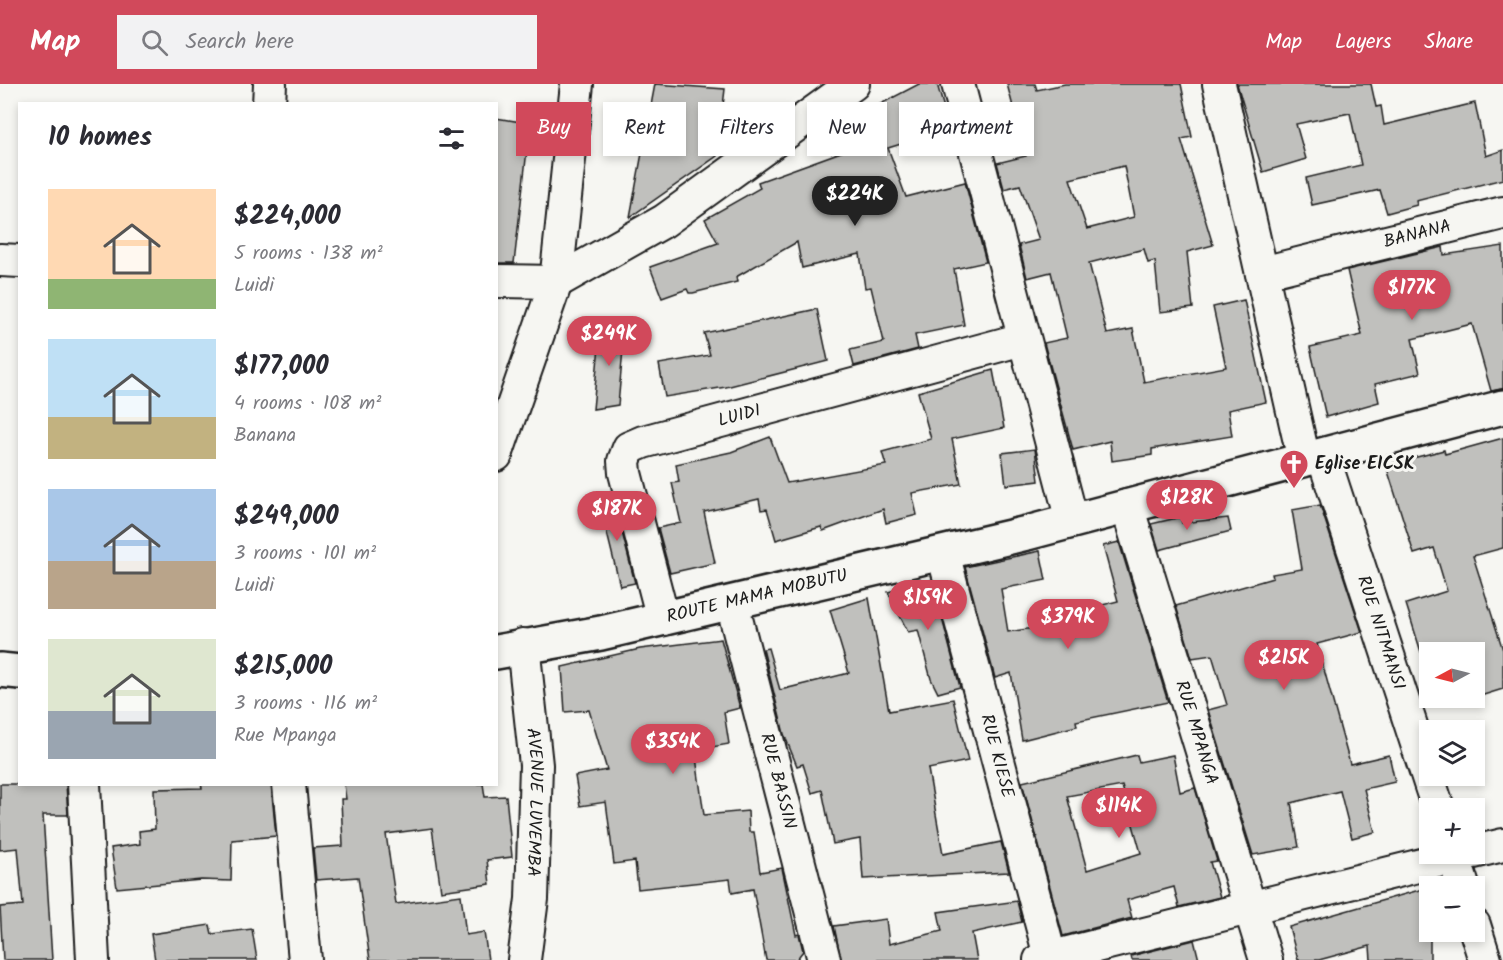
<!DOCTYPE html>
<html lang="en">
<head>
<meta charset="utf-8">
<style>
  body { margin:0; font-family:Kalam,sans-serif; background:#f2f2f3; color:#2b2b33; height:100vh; display:flex; flex-direction:column; font-size:22px; white-space:nowrap }
  * { box-sizing:border-box; margin:0 }
  p { font-size:20px; color:#7c7c81 }
  .icon { flex:none; width:33px; height:33px; fill:none; stroke:currentColor; stroke-width:2; stroke-linecap:round; stroke-linejoin:round }
  .map { position:relative; flex:1; overflow:hidden }
  .sheet { position:absolute; left:18px; top:18px; width:480px; height:684px; display:flex; flex-direction:column; background:#fff; border-radius:0px; box-shadow:0 3px 9px #0003 }
  .sheet>* { flex:none }
  .top-card { position:absolute; left:516px; top:18px; width:570px; height:54px; display:flex; gap:12px }
  .needle { width:39px; rotate:263deg }
  .fabs { position:absolute; left:1419px; top:558px; display:grid; gap:12px }
  .fabs a { display:grid; place-items:center; width:66px; height:66px; border-radius:0px; background:#fff; box-shadow:0 3px 9px #0003; font-size:30px }
  .price { position:absolute; translate:-50% -51px; padding:0 14px; border-radius:21px; background:#d1495b; color:#fff; font-size:20px; line-height:39px; filter:drop-shadow(0 2px 3px #0008) }
  .price::after { content:''; position:absolute; left:50%; top:36px; width:18px; height:14px; margin-left:-9px; background:inherit; clip-path:polygon(0 0,100% 0,50% 100%) }
  .price.active { background:#222; color:#fff }
  ul { padding:0; list-style:none }
  li { display:flex; align-items:center; gap:18px; height:150px; padding:0 30px }
  li span { display:grid; place-items:center; flex:none; width:168px; height:120px; border-radius:0px; color:#555 }
  li>.icon { margin-inline-start:auto }
  span .icon { width:72px; height:72px; fill:#fffc; stroke-width:1 }
  li b { font-size:26px }
  h2 { display:flex; justify-content:space-between; align-items:center; height:72px; padding:0 30px; font-size:26px }
  .chip { padding:0 21px; border-radius:0px; background:#fff; box-shadow:0 3px 9px #0003; font-size:21px; line-height:54px }
  .chip.active { background:#d1495b; color:#fff }
  header { display:flex; align-items:center; gap:36px; box-sizing:border-box; height:84px; padding:0 30px; background:#d1495b; color:#fff }
  header strong { font-size:28px }
  nav { display:flex; gap:33px; margin-inline-start:auto; font-size:21px }
  .search { width:420px; height:54px; background:#f2f2f3; display:flex; align-items:center; gap:15px; box-sizing:border-box; padding:0 21px; border-radius:0px; color:#7c7c81; font-size:22px }
  .map>svg:first-child { display:block }
</style>
</head>
<body>
<header>
<strong>Map</strong>
<div class="search"><svg class="icon" aria-label="search" viewBox="0 0 24 24"><circle cx="10" cy="10" r="6"/><path d="M15 15l6 6"/></svg>Search here</div>
<nav><a>Map</a><a>Layers</a><a>Share</a></nav>
</header>
<div class="map">
<svg width="1503" height="876" viewBox="0 0 1503 876">
  <rect width="100%" height="100%" fill="#f6f6f2"/>
  <filter id="ink" filterUnits="userSpaceOnUse"><feTurbulence type="fractalNoise" baseFrequency=".0167" numOctaves="2"/><feDisplacementMap in="SourceGraphic" scale="12" xChannelSelector="R" yChannelSelector="G"/><feConvolveMatrix kernelMatrix="1 2 1 2 8 2 1 2 1" color-interpolation-filters="sRGB"/></filter>
  <g filter="url(#ink)">
    <g fill="#c0c0bd" stroke="#1c1c1c" stroke-width="1.5" fill-rule="evenodd">
      <polygon points="655,0 725,5 717,72 630,133"/>
      <polygon points="919,0 937,0 950,45 888,64 906,113 965,98 986,178 954,185 964,241 915,251 918,265 854,282 850,266 884,258 871,203 865,204 860,170 802,184 797,158 736,193 737,198 693,209 689,209 687,205 662,214 650,183 718,159 705,135 760,104 758,98 852,64 840,41"/>
      <path d="M1007,0H1035L1037,6L1065,0H1181L1192,53L1181,55L1213,161L1187,168L1193,224L1160,228L1155,177L1148,179L1144,165L1089,179L1107,250L1133,245L1144,298L1226,283L1213,223L1244,216L1266,318L1228,326L1232,352L1152,365V371L1112,377L1110,357L1073,366L1044,259L1067,254L1051,188L1027,194L1019,161L1039,156L1020,101L1004,105L997,79L1026,72ZM1124,82L1134,133L1087,145L1070,95Z"/>
      <polygon points="1237,0 1371,0 1376,23 1381,22 1384,41 1475,19 1486,72 1503,66 1503,95 1416,117 1417,121 1387,129 1380,106 1312,121 1306,94 1361,81 1350,29 1296,40 1306,75 1263,88"/>
      <polygon points="496,34 527,39 524,66 527,66 514,179 496,179"/>
      <polygon points="1503,162 1503,305 1491,307 1472,240 1412,255 1420,289 1375,300 1379,318 1326,333 1310,263 1362,251 1347,186 1443,163 1444,171"/>
      <polygon points="817,225 828,277 726,303 665,313 659,280 710,271 704,249"/>
      <polygon points="601,241 625,243 618,321 593,325"/>
      <polygon points="993,286 1004,344 952,355 961,400 912,409 917,431 886,439 883,425 823,447 821,443 776,456 767,425 761,426 759,415 704,428 715,479 670,489 658,444 681,439 672,399 679,398 676,380 731,368 770,353 787,399 886,381 882,368 931,355 918,308"/>
      <polygon points="1503,354 1503,464 1473,472 1503,566 1503,605 1474,614 1474,568 1421,568 1406,520 1447,507 1434,464 1414,470 1386,381 1444,366 1445,370"/>
      <polygon points="1035,365 1039,397 1006,401 1002,369"/>
      <polygon points="613,413 635,499 620,502 599,416"/>
      <polygon points="1320,421 1362,548 1317,560 1350,680 1389,671 1395,698 1364,705 1375,748 1352,754 1340,707 1291,719 1299,763 1253,771 1208,626 1227,621 1212,571 1192,574 1176,522 1273,494 1272,490 1302,485 1292,426"/>
      <polygon points="1181,433 1182,439 1228,434 1231,447 1159,466 1151,440"/>
      <polygon points="1119,458 1168,618 1076,637 1077,642 1022,656 1011,589 995,594 965,483 1040,467 1046,496 1001,505 1008,548 1082,537 1079,527 1118,517 1103,462"/>
      <polygon points="932,496 960,603 938,609 931,595 918,546 908,548 888,508"/>
      <polygon points="869,514 889,627 953,615 968,677 928,685 943,770 1001,758 1009,788 863,795 860,755 833,760 822,706 812,709 803,680 797,682 784,650 763,565 768,564 780,606 849,589 830,526"/>
      <polygon points="721,555 740,624 724,628 729,660 695,666 704,731 748,727 749,748 754,748 760,788 782,784 796,851 799,850 803,867 796,876 766,876 753,805 732,809 730,795 638,805 635,777 614,780 606,718 580,722 575,692 607,686 589,626 565,628 562,583 640,565"/>
      <path d="M1137,671L1139,678L1173,671L1180,708L1195,704L1217,777L1210,778L1220,813L1179,823L1174,803L1127,816L1132,834L1063,852L1022,698ZM1122,702L1141,769L1087,786L1067,712Z"/>
      <polygon points="0,700 66,700 68,731 43,731 52,876 3,876 0,823 23,821 18,764 0,766"/>
      <polygon points="201,700 271,700 276,752 232,756 231,797 201,796 117,804 111,764 140,760 139,747 155,745 154,705 202,704"/>
      <polygon points="344,700 483,700 485,713 506,712 512,773 487,776 490,800 441,807 432,744 386,750 396,820 461,811 466,851 484,848 488,876 370,876 358,793 316,796 313,764 343,762 341,715 346,715"/>
      <polygon points="1430,803 1430,876 1371,876 1370,862 1319,876 1298,876 1289,843"/>
      <polygon points="1017,817 1022,838 972,849 977,876 841,876 834,842 886,835 889,860 942,847 938,828"/>
      <polygon points="210,841 212,850 252,845 257,876 155,876 151,850"/>
      <polygon points="1194,856 1199,876 1132,876 1131,872"/>
    </g>
    <g fill="none" stroke-linecap="round" stroke-linejoin="round">
      <g stroke="#1c1c1c" stroke-width="36">
        <g id="street">
          <polyline points="958,0 1072,437"/>
          <polyline points="1219,0 1304,376"/>
          <polyline points="269,20 270,0"/>
          <polyline points="0,176 20,177"/>
          <path id="s1" d="M1262,189L1503,129"/>
          <polyline points="496,197 556,198 664,137 853,0"/>
          <polyline points="496,371 556,198 577,0"/>
          <path id="s2" d="M1323,372L1438,724"/>
          <path id="s3" d="M1127,422L1266,876"/>
          <path id="s4" d="M943,469L1051,876"/>
          <path id="s5" d="M732,519L824,876"/>
          <path id="s6" d="M663,535L625,389L624,377L629,364L643,358L1023,255"/>
          <path id="s7" d="M523,561L536,681L532,815L524,876"/>
          <polyline points="84,700 93,876"/>
          <polyline points="289,700 305,876"/>
          <polyline points="1474,768 1503,761"/>
          <polyline points="1453,770 1463,802"/>
          <polyline points="1474,841 1485,876"/>
          <polyline points="1040,876 1466,770"/>
        </g>
      </g>
      <g stroke="#1c1c1c" stroke-width="38">
        <g id="secondary">
          <path id="s8" d="M496,568L601,549L1027,449L1503,323"/>
          <polyline points="0,586 20,588"/>
        </g>
      </g>
      <use href="#street" stroke="#f6f6f2" stroke-width="32"/>
      <use href="#secondary" stroke="#f6f6f2" stroke-width="33"/>
    </g>
  </g>
  <defs>
    <g id="church-pin" transform="scale(1.5)"><path d="M0 17L-7.5 6A9.5 9.5 0 1 1 7.5 6Z" fill="#d1495b" stroke="#f6f6f2"/><path d="M-1.2-6h2.4v3.5h3.3v2.4h-3.3V6h-2.4V-.1h-3.3v-2.4h3.3Z" fill="#fff"/></g>
  </defs>
  <g fill-rule="evenodd">
    <use href="#church-pin" x="1294" y="380"/>
  </g>
  <g text-anchor="middle" dominant-baseline="central" stroke-width="6" stroke-linejoin="round" paint-order="stroke">
    <g font-size="18" fill="#1c1c1c" stroke="#f6f6f2">
      <text stroke="none"><textPath href="#s1" startOffset="160">BANANA</textPath></text>
      <text stroke="none"><textPath href="#s6" startOffset="292">LUIDI</textPath></text>
      <text stroke="none"><textPath href="#s8" startOffset="267">ROUTE MAMA MOBUTU</textPath></text>
      <text stroke="none"><textPath href="#s2" startOffset="186">RUE NITMANSI</textPath></text>
      <text stroke="none"><textPath href="#s3" startOffset="237">RUE MPANGA</textPath></text>
      <text stroke="none"><textPath href="#s4" startOffset="210">RUE KIESE</textPath></text>
      <text stroke="none"><textPath href="#s5" startOffset="184">RUE BASSIN</textPath></text>
      <text stroke="none"><textPath href="#s7" startOffset="158">AVENUE LUVEMBA</textPath></text>
    </g>
    <g font-size="18" font-weight="bold" fill="#1c1c1c" stroke="#f6f6f2" text-anchor="start">
      <text x="1315" y="380">Eglise EICSK</text>
    </g>
  </g>
</svg>
<div class="fabs">
<a><svg class="needle" viewBox="-14 -14 28 28"><path d="M0-13l5 13h-10z" fill="#e53935"/><path d="M0 13l5-13h-10z" fill="#7c7c81"/></svg></a>
<a><svg class="icon" aria-label="layers" viewBox="0 0 24 24"><path d="M12 4l9 5-9 5-9-5zM3 14l9 5 9-5"/></svg></a>
<a>+</a>
<a>−</a>
</div>
<b class="price active" style="left:855px;top:143px">$224K</b>
<b class="price" style="left:1412px;top:237px">$177K</b>
<b class="price" style="left:609px;top:283px">$249K</b>
<b class="price" style="left:1187px;top:447px">$128K</b>
<b class="price" style="left:617px;top:458px">$187K</b>
<b class="price" style="left:928px;top:547px">$159K</b>
<b class="price" style="left:1068px;top:566px">$379K</b>
<b class="price" style="left:1284px;top:607px">$215K</b>
<b class="price" style="left:673px;top:691px">$354K</b>
<b class="price" style="left:1119px;top:755px">$114K</b>
<div class="top-card">
<a class="chip active">Buy</a>
<a class="chip">Rent</a>
<a class="chip">Filters</a>
<a class="chip">New</a>
<a class="chip">Apartment</a>
</div>
<section class="sheet">
<h2>10 homes<svg class="icon" aria-label="filters" viewBox="0 0 24 24"><path d="M4 7h16M4 17h16"/><circle cx="9" cy="7" r="2"/><circle cx="15" cy="17" r="2"/></svg></h2>
<ul>
<li><span style="background:linear-gradient(#ffd9b3 75%,#8fb573 0)"><svg class="icon" aria-label="home" viewBox="0 0 24 24"><path d="M3 11l9-7 9 7M6 9v11h12V9"/></svg></span><div><b>$224,000</b><p>5 rooms · 138 m²</p><p>Luidi</p></div></li>
<li><span style="background:linear-gradient(#bfe0f5 65%,#c2b280 0)"><svg class="icon" aria-label="home" viewBox="0 0 24 24"><path d="M3 11l9-7 9 7M6 9v11h12V9"/></svg></span><div><b>$177,000</b><p>4 rooms · 108 m²</p><p>Banana</p></div></li>
<li><span style="background:linear-gradient(#a9c7e8 60%,#b9a48a 0)"><svg class="icon" aria-label="home" viewBox="0 0 24 24"><path d="M3 11l9-7 9 7M6 9v11h12V9"/></svg></span><div><b>$249,000</b><p>3 rooms · 101 m²</p><p>Luidi</p></div></li>
<li><span style="background:linear-gradient(#dfe7d0 60%,#9aa5b1 0)"><svg class="icon" aria-label="home" viewBox="0 0 24 24"><path d="M3 11l9-7 9 7M6 9v11h12V9"/></svg></span><div><b>$215,000</b><p>3 rooms · 116 m²</p><p>Rue Mpanga</p></div></li>
</ul>
</section>
</div>
</body>
</html>
